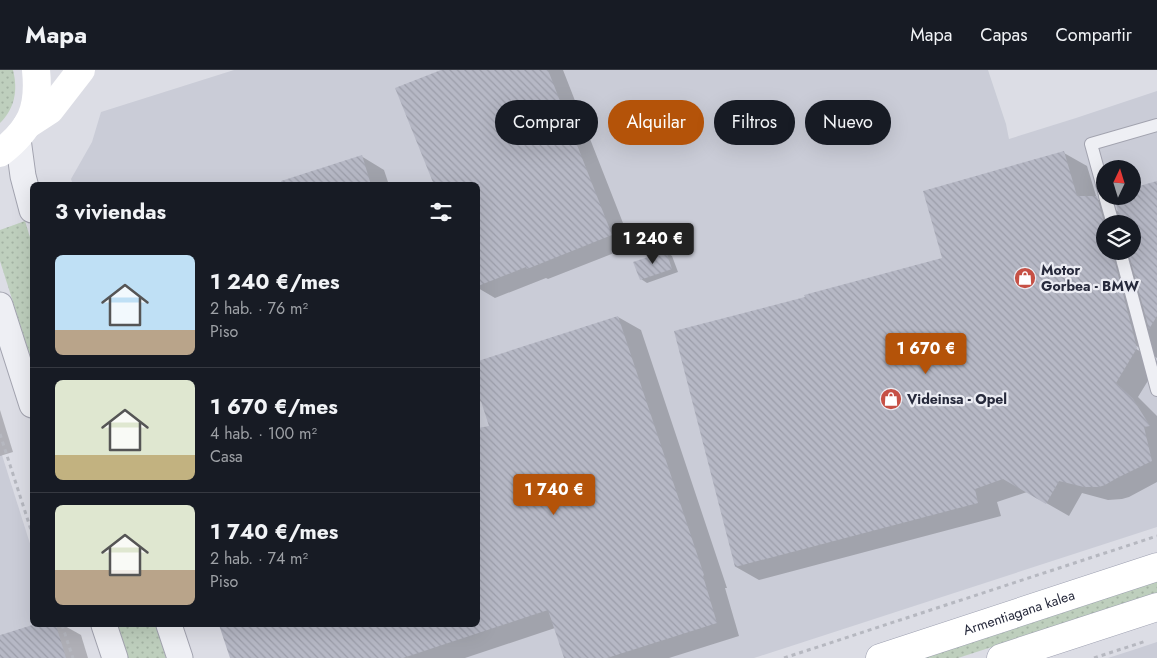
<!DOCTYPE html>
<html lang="es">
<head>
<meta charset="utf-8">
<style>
  body { margin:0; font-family:Jost,sans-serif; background:#20242c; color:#f1f3f6; height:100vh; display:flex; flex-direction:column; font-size:19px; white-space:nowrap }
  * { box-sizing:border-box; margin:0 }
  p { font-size:16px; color:#9ea1a6 }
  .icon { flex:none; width:28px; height:28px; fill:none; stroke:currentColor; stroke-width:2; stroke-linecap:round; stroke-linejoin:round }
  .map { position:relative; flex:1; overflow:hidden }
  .drawer { position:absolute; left:30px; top:112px; width:450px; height:445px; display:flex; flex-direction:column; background:#171b24; border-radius:8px; box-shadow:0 5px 20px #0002 }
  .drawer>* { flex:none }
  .hud { position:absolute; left:495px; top:30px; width:475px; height:45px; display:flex; gap:10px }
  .needle { width:32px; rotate:4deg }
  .controls { position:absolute; left:1096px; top:90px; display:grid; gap:10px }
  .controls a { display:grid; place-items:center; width:45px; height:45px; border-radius:50%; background:#171b24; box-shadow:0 5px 20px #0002; font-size:25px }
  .price { position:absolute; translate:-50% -42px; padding:0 11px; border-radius:5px; background:#b45309; color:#fff; font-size:16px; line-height:32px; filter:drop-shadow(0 1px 2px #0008) }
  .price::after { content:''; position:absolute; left:50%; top:30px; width:15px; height:11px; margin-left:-8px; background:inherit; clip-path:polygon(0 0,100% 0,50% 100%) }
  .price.on { background:#222; color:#fff }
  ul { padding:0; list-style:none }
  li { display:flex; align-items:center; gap:15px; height:125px; padding:0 25px }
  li+li { border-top:1px solid #363941 }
  li span { display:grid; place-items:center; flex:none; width:140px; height:100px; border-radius:8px; color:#555 }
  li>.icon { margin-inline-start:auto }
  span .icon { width:60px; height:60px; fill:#fffc; stroke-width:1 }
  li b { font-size:21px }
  h2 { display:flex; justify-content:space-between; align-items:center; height:60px; padding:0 25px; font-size:21px }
  .pill { padding:0 18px; border-radius:22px; background:#171b24; box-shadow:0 5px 20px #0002; font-size:18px; line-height:45px }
  .pill.on { background:#b45309; color:#fff }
  header { display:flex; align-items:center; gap:30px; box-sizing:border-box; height:70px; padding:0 25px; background:#171b24; border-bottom:1px solid #363941 }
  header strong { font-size:24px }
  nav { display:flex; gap:28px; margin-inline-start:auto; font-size:18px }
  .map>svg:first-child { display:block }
</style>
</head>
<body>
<header>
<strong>Mapa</strong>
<nav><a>Mapa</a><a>Capas</a><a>Compartir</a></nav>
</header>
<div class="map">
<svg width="1157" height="588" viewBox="0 0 1157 588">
  <defs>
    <pattern id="grass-dots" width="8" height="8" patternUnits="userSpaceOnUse" patternTransform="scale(1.25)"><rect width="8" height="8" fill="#becfbd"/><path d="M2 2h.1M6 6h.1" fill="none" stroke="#a3b2a3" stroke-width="1.8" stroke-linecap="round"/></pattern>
    <pattern id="building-back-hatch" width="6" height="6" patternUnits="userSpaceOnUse" patternTransform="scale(1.25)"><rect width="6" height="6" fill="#b6b8c5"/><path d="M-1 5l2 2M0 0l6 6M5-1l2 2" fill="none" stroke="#9c9eaa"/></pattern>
  </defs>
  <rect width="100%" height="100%" fill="#dcdde5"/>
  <g fill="#caccd7" fill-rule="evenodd">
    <path d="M234,0H988L1006,54L1009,69L1076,48L1157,21V457L754,588H230L478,555V115H73L71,109L92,72L101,42ZM1105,99H1132V126H1105ZM1105,154H1132V181H1105Z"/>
    <polygon points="2,385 32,480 32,555 0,565 0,386"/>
    <polygon points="1157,572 1157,588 1108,588 1133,580"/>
  </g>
  <g fill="url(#grass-dots)">
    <path d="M0,0H13C18,20 15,38 0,53Z"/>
    <polygon points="25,151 32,174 32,292 0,191 0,160"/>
    <polygon points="1157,510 1157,523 958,588 924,588"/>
    <polygon points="118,555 156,555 166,588 128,588"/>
  </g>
  <g fill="#0003" fill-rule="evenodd">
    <polygon points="445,0 563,0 632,176 548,209 546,208 495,228 478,218 478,115 435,115"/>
    <path d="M1064,83L1087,96L1097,129L1119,142L1132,126L1157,112V288L1133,274L1131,276L1157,291V296L1138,327L1157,346V412L1129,427L1122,429L1108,430L1082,423L1069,446L1027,422L997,432L1001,446L759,510L736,497L807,228L944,189ZM1105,154H1132V181H1105Z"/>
    <polygon points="361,86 384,100 389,115 315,115"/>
    <polygon points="666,182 672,186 678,202 647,213 641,209"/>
    <polygon points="618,247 641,260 727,518 725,518 739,566 669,588 565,588 555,558 465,588 231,588 221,555 478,555 478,374 494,368 482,331 478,332 478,292"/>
    <polygon points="0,340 13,382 0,386"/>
    <polygon points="36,555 63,555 81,565 88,588 0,588 0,566"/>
  </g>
  <g fill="url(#building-back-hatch)">
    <polygon points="441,0 548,0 612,165 527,199 526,197 478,216 478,115 434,115 395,18"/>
    <polygon points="1064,81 1077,126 1097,126 1105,156 1105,181 1112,181 1137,278 1116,313 1133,329 1150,356 1144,357 1152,391 1117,408 1105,415 1099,417 1084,417 1059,411 1046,434 1003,409 975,419 978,433 735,497 674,261 805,227 804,225 942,188 923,121"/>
    <polygon points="362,85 371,115 282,115 281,111"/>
    <polygon points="1157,111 1157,246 1149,259 1128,181 1132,181 1132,154 1121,154 1114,126 1132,126 1132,118"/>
    <polygon points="666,181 672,199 640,210 633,192"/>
    <polygon points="618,246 704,505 703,506 717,553 607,588 564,588 548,540 403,588 230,588 219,555 478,555 478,358 489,356 478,322 478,291"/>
    <polygon points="32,555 56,555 66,588 0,588 0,565"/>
  </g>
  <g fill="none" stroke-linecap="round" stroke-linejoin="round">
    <g stroke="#a2a3af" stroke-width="14">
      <g id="service">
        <polyline points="1105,125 1091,74 1157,55"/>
        <polyline points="1105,126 1113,154"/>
        <polyline points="1120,181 1157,320"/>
      </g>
    </g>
    <g stroke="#a2a3af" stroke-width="27">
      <g id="minor">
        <polyline points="18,69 23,106 32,140"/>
        <polyline points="0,235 32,335"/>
        <polyline points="104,555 115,588"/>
        <polyline points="169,555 180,588"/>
      </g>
    </g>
    <g stroke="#9c9fb0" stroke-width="29">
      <g id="primary">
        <path id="s1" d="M880,588L1157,497"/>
        <polyline points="1001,588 1157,537"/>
      </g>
    </g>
    <g stroke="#b6b8c0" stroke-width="3" stroke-dasharray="4 4" stroke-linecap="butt">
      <polyline points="0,364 32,463"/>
      <polyline points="62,555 73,588"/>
      <polyline points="784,588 1157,466"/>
      <polyline points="1094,588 1146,571"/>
    </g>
    <use href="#service" stroke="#eeeff4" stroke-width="12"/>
    <use href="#minor" stroke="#eeeff4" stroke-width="25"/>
    <g stroke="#fff" stroke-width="28">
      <polyline points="27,55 50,40 81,0"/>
      <path d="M0,83C31,59 40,39 36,0"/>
    </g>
    <use href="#primary" stroke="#fff" stroke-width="28"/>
  </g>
  <defs>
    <g id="shop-disc" transform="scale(1.125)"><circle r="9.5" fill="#c65045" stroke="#ebecf3"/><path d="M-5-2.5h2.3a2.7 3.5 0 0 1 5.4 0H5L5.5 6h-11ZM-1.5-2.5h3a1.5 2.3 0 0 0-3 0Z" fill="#fff"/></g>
  </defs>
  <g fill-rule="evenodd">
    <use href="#shop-disc" x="1025" y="208"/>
    <use href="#shop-disc" x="891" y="329"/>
  </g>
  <g text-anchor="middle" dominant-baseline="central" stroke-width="4.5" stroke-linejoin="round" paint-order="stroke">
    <g font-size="14" font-weight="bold" fill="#26293b" stroke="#ebecf3" text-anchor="start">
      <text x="1041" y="200">Motor<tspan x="1041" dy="16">Gorbea - BMW</tspan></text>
      <text x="907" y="329">Videinsa - Opel</text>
    </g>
    <g font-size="14" fill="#26293b" stroke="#ebecf3">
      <text stroke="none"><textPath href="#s1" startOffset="146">Armentiagana kalea</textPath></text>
    </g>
  </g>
</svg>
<div class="controls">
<a><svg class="needle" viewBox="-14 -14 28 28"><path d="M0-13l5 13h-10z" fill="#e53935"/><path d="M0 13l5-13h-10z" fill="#9ea1a6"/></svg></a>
<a><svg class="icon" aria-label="layers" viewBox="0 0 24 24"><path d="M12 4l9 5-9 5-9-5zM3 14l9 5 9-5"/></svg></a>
</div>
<b class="price on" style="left:653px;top:195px">1 240 €</b>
<b class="price" style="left:926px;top:305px">1 670 €</b>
<b class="price" style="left:554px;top:446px">1 740 €</b>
<div class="hud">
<a class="pill">Comprar</a>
<a class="pill on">Alquilar</a>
<a class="pill">Filtros</a>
<a class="pill">Nuevo</a>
</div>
<section class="drawer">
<h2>3 viviendas<svg class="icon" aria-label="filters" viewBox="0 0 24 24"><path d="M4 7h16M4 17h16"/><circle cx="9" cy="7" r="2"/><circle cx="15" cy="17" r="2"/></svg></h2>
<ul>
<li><span style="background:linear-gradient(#bfe0f5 75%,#b9a48a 0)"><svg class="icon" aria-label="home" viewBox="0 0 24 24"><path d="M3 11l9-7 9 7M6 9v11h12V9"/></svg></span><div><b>1 240 €/mes</b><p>2 hab. · 76 m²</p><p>Piso</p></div></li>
<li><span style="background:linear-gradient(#dfe7d0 75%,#c2b280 0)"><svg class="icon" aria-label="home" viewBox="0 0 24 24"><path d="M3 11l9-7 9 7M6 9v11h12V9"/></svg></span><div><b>1 670 €/mes</b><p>4 hab. · 100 m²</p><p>Casa</p></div></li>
<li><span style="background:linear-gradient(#dfe7d0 65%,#b9a48a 0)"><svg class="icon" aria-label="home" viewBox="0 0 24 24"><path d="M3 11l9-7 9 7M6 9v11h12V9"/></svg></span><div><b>1 740 €/mes</b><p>2 hab. · 74 m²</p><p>Piso</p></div></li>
</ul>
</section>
</div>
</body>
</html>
